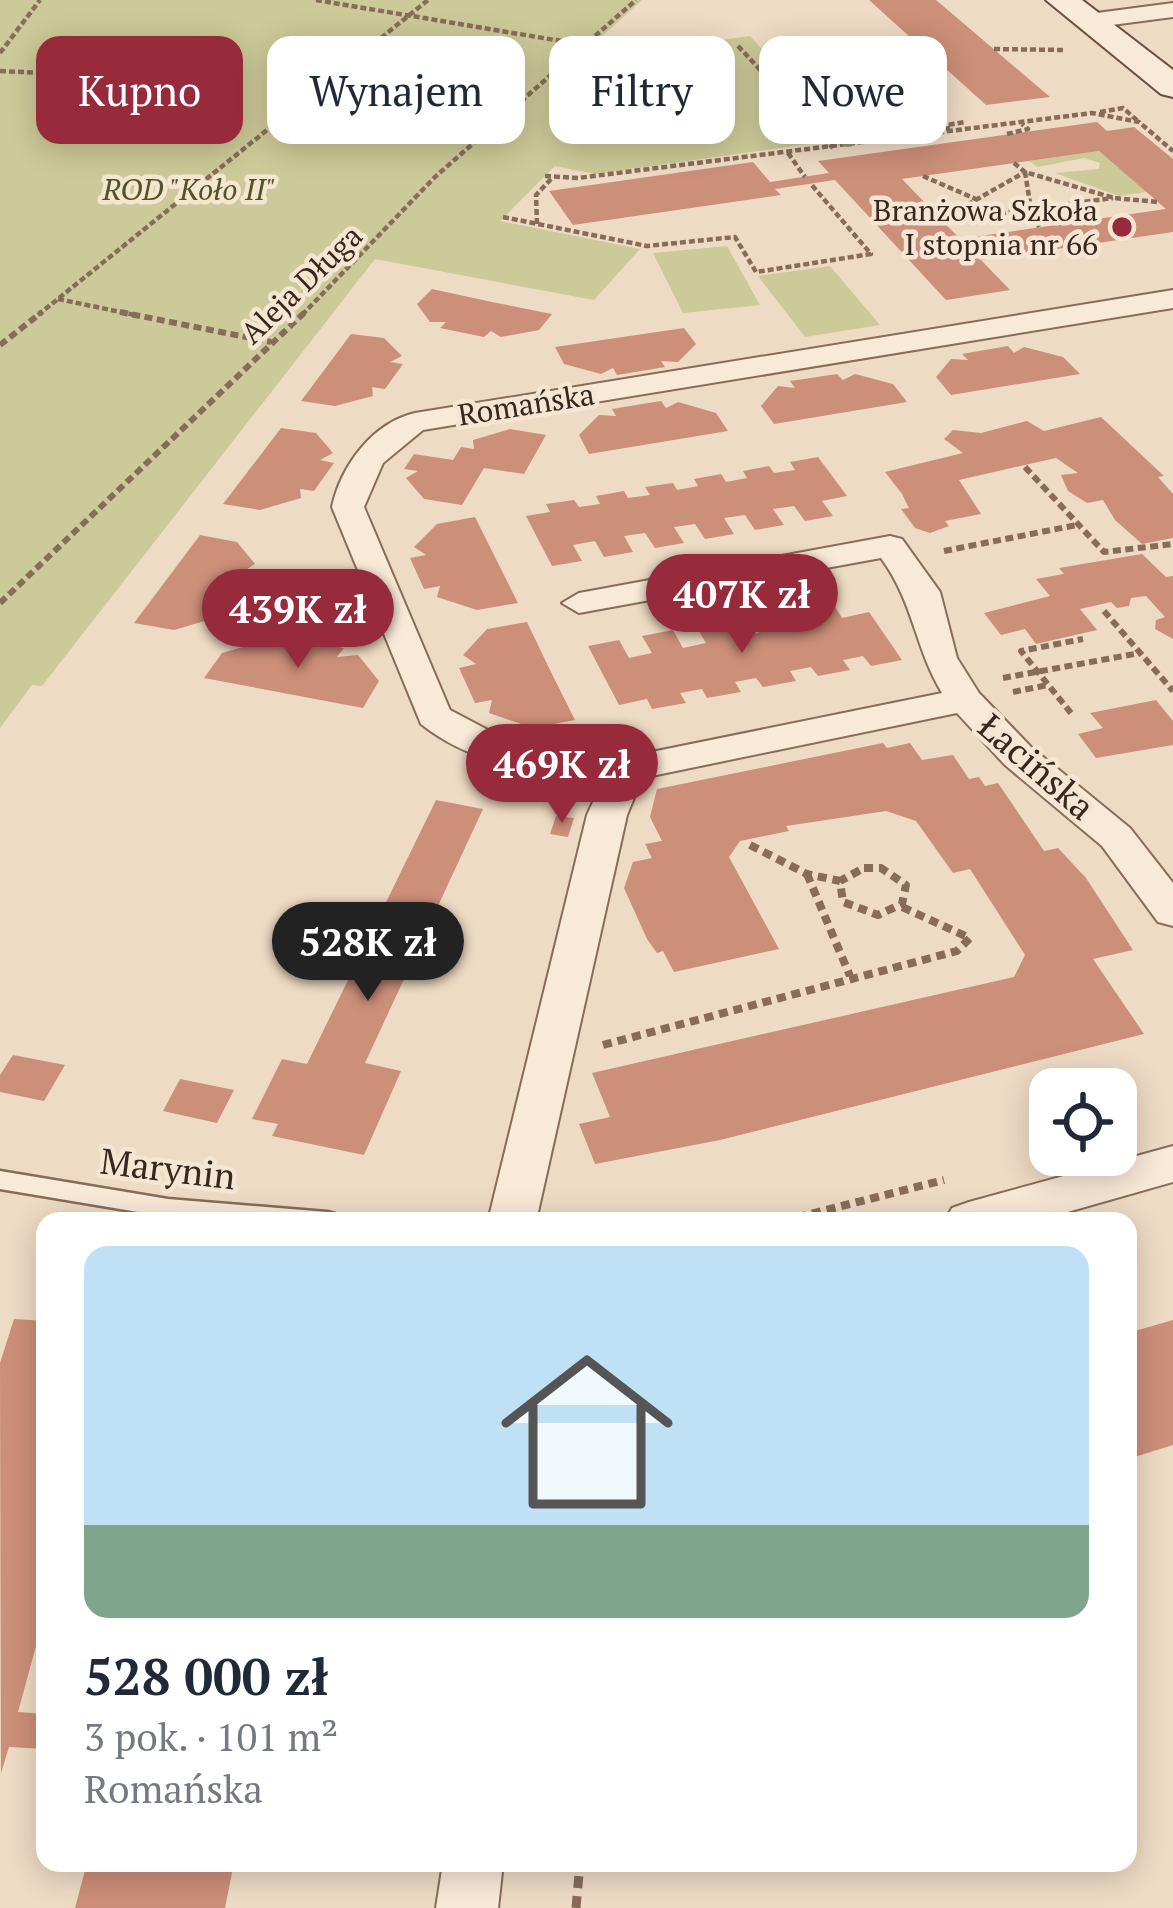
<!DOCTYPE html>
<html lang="pl">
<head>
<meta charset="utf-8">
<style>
  body { margin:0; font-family:"PT Serif",serif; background:#f2f2f3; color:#1f2937; height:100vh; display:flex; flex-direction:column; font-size:45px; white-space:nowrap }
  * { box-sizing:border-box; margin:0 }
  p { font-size:39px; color:#747a83 }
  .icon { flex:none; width:66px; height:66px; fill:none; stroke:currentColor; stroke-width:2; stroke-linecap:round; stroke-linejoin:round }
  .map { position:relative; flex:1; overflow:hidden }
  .side { position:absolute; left:36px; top:1212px; width:1101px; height:660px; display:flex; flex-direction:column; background:#fff; border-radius:24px; box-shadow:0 6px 30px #0003 }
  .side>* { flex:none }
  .hud { position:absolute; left:36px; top:36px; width:1101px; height:108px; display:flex; gap:24px }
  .controls { position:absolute; left:1029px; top:1068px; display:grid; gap:24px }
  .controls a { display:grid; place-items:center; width:108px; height:108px; border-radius:24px; background:#fff; box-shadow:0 6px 30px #0003; font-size:60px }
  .price { position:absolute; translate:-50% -102px; padding:0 27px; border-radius:42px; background:#972b3c; color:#fff; font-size:39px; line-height:78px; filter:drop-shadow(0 3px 6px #0008) }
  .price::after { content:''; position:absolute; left:50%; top:72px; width:36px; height:27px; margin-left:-18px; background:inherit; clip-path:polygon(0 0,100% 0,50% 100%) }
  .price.on { background:#222; color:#fff }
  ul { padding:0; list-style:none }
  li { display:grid; align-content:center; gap:24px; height:636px; padding:0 48px }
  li+li { border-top:3px solid #e0e1e3 }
  li span { display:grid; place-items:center; height:372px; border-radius:24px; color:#555 }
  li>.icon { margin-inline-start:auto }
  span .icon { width:216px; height:216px; fill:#fffc; stroke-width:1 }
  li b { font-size:51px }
  .tag { padding:0 42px; border-radius:24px; background:#fff; box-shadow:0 6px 30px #0003; font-size:42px; line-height:108px }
  .tag.on { background:#972b3c; color:#fff }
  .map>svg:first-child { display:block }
</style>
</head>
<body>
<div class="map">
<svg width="1173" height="1908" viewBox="0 0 1173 1908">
  <rect width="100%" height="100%" fill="#eedbc4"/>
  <g fill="#ccca98">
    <polygon points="0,0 642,0 587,50 601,56 750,36 835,130 860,127 871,140 827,147 822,142 595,174 555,166 500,221 640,249 594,300 375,259 42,686 32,685 0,728"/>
    <polygon points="1099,151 1147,192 1119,196 1055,173 1099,169 1100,163 1084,158 1038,167 1029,161"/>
    <polygon points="727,246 760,305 683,313 653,253"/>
    <polygon points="830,266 880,325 805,337 758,276"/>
  </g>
  <g fill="#cc8f7a" fill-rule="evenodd">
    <polygon points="869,0 936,0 1050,97 986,105 945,68 878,77 910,108 905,109 923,133 871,140 818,67 931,56"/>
    <path d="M1097,122L1107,131L1134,127L1173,159V232L981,260L1010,290L946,300L835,180L775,189L781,195L573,225L549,191L753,162L770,182L829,173L818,161ZM1099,151L1166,209L960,239L902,179Z"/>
    <polygon points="432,289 492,302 552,314 539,330 501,337 491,331 484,337 440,328 446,322 430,322 417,304"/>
    <polygon points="684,328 696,344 678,362 661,361 665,367 617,375 613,368 601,374 564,364 555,347"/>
    <polygon points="351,334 384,338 402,356 390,362 403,364 385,389 372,387 373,396 335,406 301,401"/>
    <polygon points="1008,346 1014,353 1024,347 1063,357 1080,374 951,395 936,377 951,359 968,360 962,354"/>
    <polygon points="837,374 843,380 855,374 893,384 907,402 774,424 761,406 778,386 795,388 790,381"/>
    <polygon points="661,401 666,408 678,402 716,413 728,431 589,454 579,435 599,415 616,416 612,409"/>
    <polygon points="1101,417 1164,476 1158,477 1173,494 1173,538 1142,544 1115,520 1103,500 1087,503 1068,491 1061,475 1078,473 1056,458 959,480 981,514 945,521 949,526 930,533 915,528 901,509 909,508 902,494 885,472 963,453 944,439 953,430 981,433 1027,421 1044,431"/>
    <polygon points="281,428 316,433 333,453 320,460 334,463 314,491 300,489 301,498 260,510 223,504"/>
    <polygon points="510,429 546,435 524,474 484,468 462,505 424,499 406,478 418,471 404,469 414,454 453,460 461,447 474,449 473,440"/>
    <polygon points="818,457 847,496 822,501 833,516 805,521 794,506 773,509 784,525 755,530 745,515 724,518 734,534 705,539 695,524 674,527 684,543 655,548 645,533 624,536 633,552 604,557 595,541 573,545 582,561 552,566 526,516 550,512 546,504 574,500 579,507 600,504 596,496 624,491 628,498 650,495 645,487 673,483 677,490 698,486 694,479 721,474 726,482 747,478 743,471 769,466 774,473 795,470 790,462"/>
    <polygon points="475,517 518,603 477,610 437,597 440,586 424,589 410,558 426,555 414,547 437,524"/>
    <polygon points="200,535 237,542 255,564 241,573 256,575 232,608 217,605 218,617 174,630 134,623"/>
    <polygon points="1142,554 1166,577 1173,576 1173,639 1155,629 1156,620 1165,617 1146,596 1131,598 1129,606 1117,608 1111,602 1080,609 1097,630 1036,644 1025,629 1001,635 984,613 1050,596 1036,579 1064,574 1059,568"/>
    <polygon points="831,600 842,618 869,612 902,660 871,666 863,656 843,660 850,670 818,676 811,667 790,671 796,681 763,687 756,678 735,682 741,692 707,698 702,689 680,693 686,703 652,709 647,699 619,705 588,646 619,640 629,658 652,653 642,636 673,630 683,648 706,643 696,626 726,620 737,637 759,633 748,616 778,610 789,628 812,623 801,606"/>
    <polygon points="527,622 550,670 575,720 533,728 489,713 492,700 475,703 459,668 476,664 463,655 487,629"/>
    <polygon points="287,638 344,648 337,657 358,655 379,681 363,708 204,678 222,653 267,640 281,647"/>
    <polygon points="1156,700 1173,721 1173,745 1096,758 1078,734 1103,728 1090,713"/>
    <polygon points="883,743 887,748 910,743 922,760 953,755 969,779 979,777 985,786 998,783 1044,851 1058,848 1086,878 1133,950 1093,959 1144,1034 720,1140 595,1164 579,1124 610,1117 592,1073 1014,977 1025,955 970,869 953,873 916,821 886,811 786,826 789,831 740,841 729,857 779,949 674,972 663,951 657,953 647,939 624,888 633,862 652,858 645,844 662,841 650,817 657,789"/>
    <polygon points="436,800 483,809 365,1063 401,1071 364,1155 272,1136 278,1124 252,1119 282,1059 307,1064"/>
    <polygon points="556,816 574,818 568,837 550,834"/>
    <polygon points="13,1055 65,1065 44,1101 0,1092 0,1075"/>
    <polygon points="180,1079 234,1090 217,1123 163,1111"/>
    <polygon points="14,1319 45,1321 45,1613 18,1712 45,1714 45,1749 9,1747 1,1773 0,1363"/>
    <polygon points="1173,1320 1173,1445 1128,1459 1128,1333"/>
    <polygon points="87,1863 234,1863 225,1908 75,1908"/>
  </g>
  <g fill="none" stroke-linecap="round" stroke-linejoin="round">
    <g stroke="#886c5a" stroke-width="5">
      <polygon id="lane" points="0,1171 168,1199 327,1212 335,1214 339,1221 212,1221 168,1217 0,1189"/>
    </g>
    <g stroke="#886c5a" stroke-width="4">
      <g id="street">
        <polygon points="1173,3 1173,17 1089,28 1078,21 1089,14"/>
        <path d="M1173,290V308L423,430L383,463L364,507L450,710L507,740L627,757L942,693C914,646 914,603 881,558L579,613L562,603L579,593L890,536L902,539L940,592L957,658L979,693L1031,747L1130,828L1173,883V926L1158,922L1102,846L1005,765L957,713L642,778L627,815L536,1221H488L587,815L604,778C539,772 473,766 421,724L332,507C341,466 372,423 415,413Z"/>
        <polygon points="1173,1146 1173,1182 1036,1221 945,1221 952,1208 969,1202"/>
        <polygon points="443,1863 503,1863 498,1908 436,1908"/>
      </g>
    </g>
    <g stroke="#6a4d3e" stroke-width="4">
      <polygon id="secondary" points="1046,0 1082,0 1173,70 1173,97 1161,94"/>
    </g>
    <g stroke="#886c5a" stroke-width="4.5" stroke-dasharray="6 3" stroke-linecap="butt">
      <polyline points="316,0 585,45"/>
      <polyline points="738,46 833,148"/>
      <polyline points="994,49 1064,50"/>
      <polyline points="0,53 40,0"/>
      <polyline points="0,71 117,76"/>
      <polyline points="1100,112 1123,108 1139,122"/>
      <polyline points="949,132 947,125 965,122"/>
      <polyline points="1007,134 1028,129 1022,124"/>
      <polyline points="788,153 805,177"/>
      <polyline points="1014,163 1025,172 1114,198 1158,202"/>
      <polygon points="1025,172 1031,209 964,218 958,210"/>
      <polyline points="545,176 578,178 1092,113 1139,122 1173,151"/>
      <polyline points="923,176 978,200"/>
      <polyline points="1031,209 1039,227"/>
      <polyline points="1031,209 1113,198"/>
      <polyline points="503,217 647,246 735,237 756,272 871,254 810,183"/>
      <polyline points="939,218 961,214"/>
      <polyline points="537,224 536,195 552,178"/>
      <polyline points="58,299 135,315"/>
      <polyline points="38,315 428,0"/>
      <polyline points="302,315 435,177 636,0"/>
    </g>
    <g stroke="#886c5a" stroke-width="6" stroke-dasharray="8 4.5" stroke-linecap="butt">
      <polyline points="120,312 271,342"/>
      <polyline points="0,345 42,312"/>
      <polyline points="1025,467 1104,552 1173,544"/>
      <polyline points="944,551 1077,525"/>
      <polyline points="0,603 305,312"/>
      <polyline points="1104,611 1173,691"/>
      <polyline points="1003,678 1140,653"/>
      <polyline points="1013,692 1048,685"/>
      <polyline points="1071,713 1021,651 1083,639"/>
    </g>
    <g stroke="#886c5a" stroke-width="8" stroke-dasharray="9 6" stroke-linecap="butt">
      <polyline points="750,845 807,874 840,881"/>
      <polygon points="864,868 881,868 906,885 902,904 878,915 843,902 840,881"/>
      <polyline points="807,874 850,976"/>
      <polyline points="603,1045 957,951 970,938 902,907"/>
      <polyline points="783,1221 944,1180"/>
    </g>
    <polyline stroke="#886c5a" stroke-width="9" stroke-dasharray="12 8" stroke-linecap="butt" points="576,1908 580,1863"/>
    <use href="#lane" fill="#f9e9d7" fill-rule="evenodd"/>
    <use href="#street" fill="#f9e9d7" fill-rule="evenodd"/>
    <use href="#secondary" fill="#f9e9d7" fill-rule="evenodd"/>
  </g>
  <circle fill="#97916d" cx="848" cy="137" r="10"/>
  <circle fill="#972b3c" stroke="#f5e6d3" stroke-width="4.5" cx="1122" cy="227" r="12"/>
  <g text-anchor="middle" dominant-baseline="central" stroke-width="9" stroke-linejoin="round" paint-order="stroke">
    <g font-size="30" font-style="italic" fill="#505525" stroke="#f5e6d3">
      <text x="189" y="189">ROD "Koło II"</text>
    </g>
    <g font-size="30" fill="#38271e" stroke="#f5e6d3" text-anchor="end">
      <text x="1098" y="210">Branżowa Szkoła<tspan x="1098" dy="34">I stopnia nr 66</tspan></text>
    </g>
    <g font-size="30" fill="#38271e" stroke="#f5e6d3">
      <text transform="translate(301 284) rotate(-44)">Aleja Długa</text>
      <text transform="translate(526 404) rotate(-9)">Romańska</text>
    </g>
    <g font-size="36" fill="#38271e" stroke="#f5e6d3">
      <text transform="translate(1037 766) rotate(41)">Łacińska</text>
      <text transform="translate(168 1168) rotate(7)">Marynin</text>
    </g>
  </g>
</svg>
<div class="controls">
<a><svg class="icon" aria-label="locate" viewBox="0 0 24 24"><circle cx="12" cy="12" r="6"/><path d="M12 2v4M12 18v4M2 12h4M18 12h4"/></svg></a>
</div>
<b class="price" style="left:742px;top:656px">407K zł</b>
<b class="price" style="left:298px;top:671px">439K zł</b>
<b class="price" style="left:562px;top:826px">469K zł</b>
<b class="price on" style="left:368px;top:1004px">528K zł</b>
<div class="hud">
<a class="tag on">Kupno</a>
<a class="tag">Wynajem</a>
<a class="tag">Filtry</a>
<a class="tag">Nowe</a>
</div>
<section class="side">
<ul>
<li><span style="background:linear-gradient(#bfe0f5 75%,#7fa58c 0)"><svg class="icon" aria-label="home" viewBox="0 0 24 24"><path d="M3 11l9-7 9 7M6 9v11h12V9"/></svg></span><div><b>528 000 zł</b><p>3 pok. · 101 m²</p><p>Romańska</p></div></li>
</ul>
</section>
</div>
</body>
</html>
